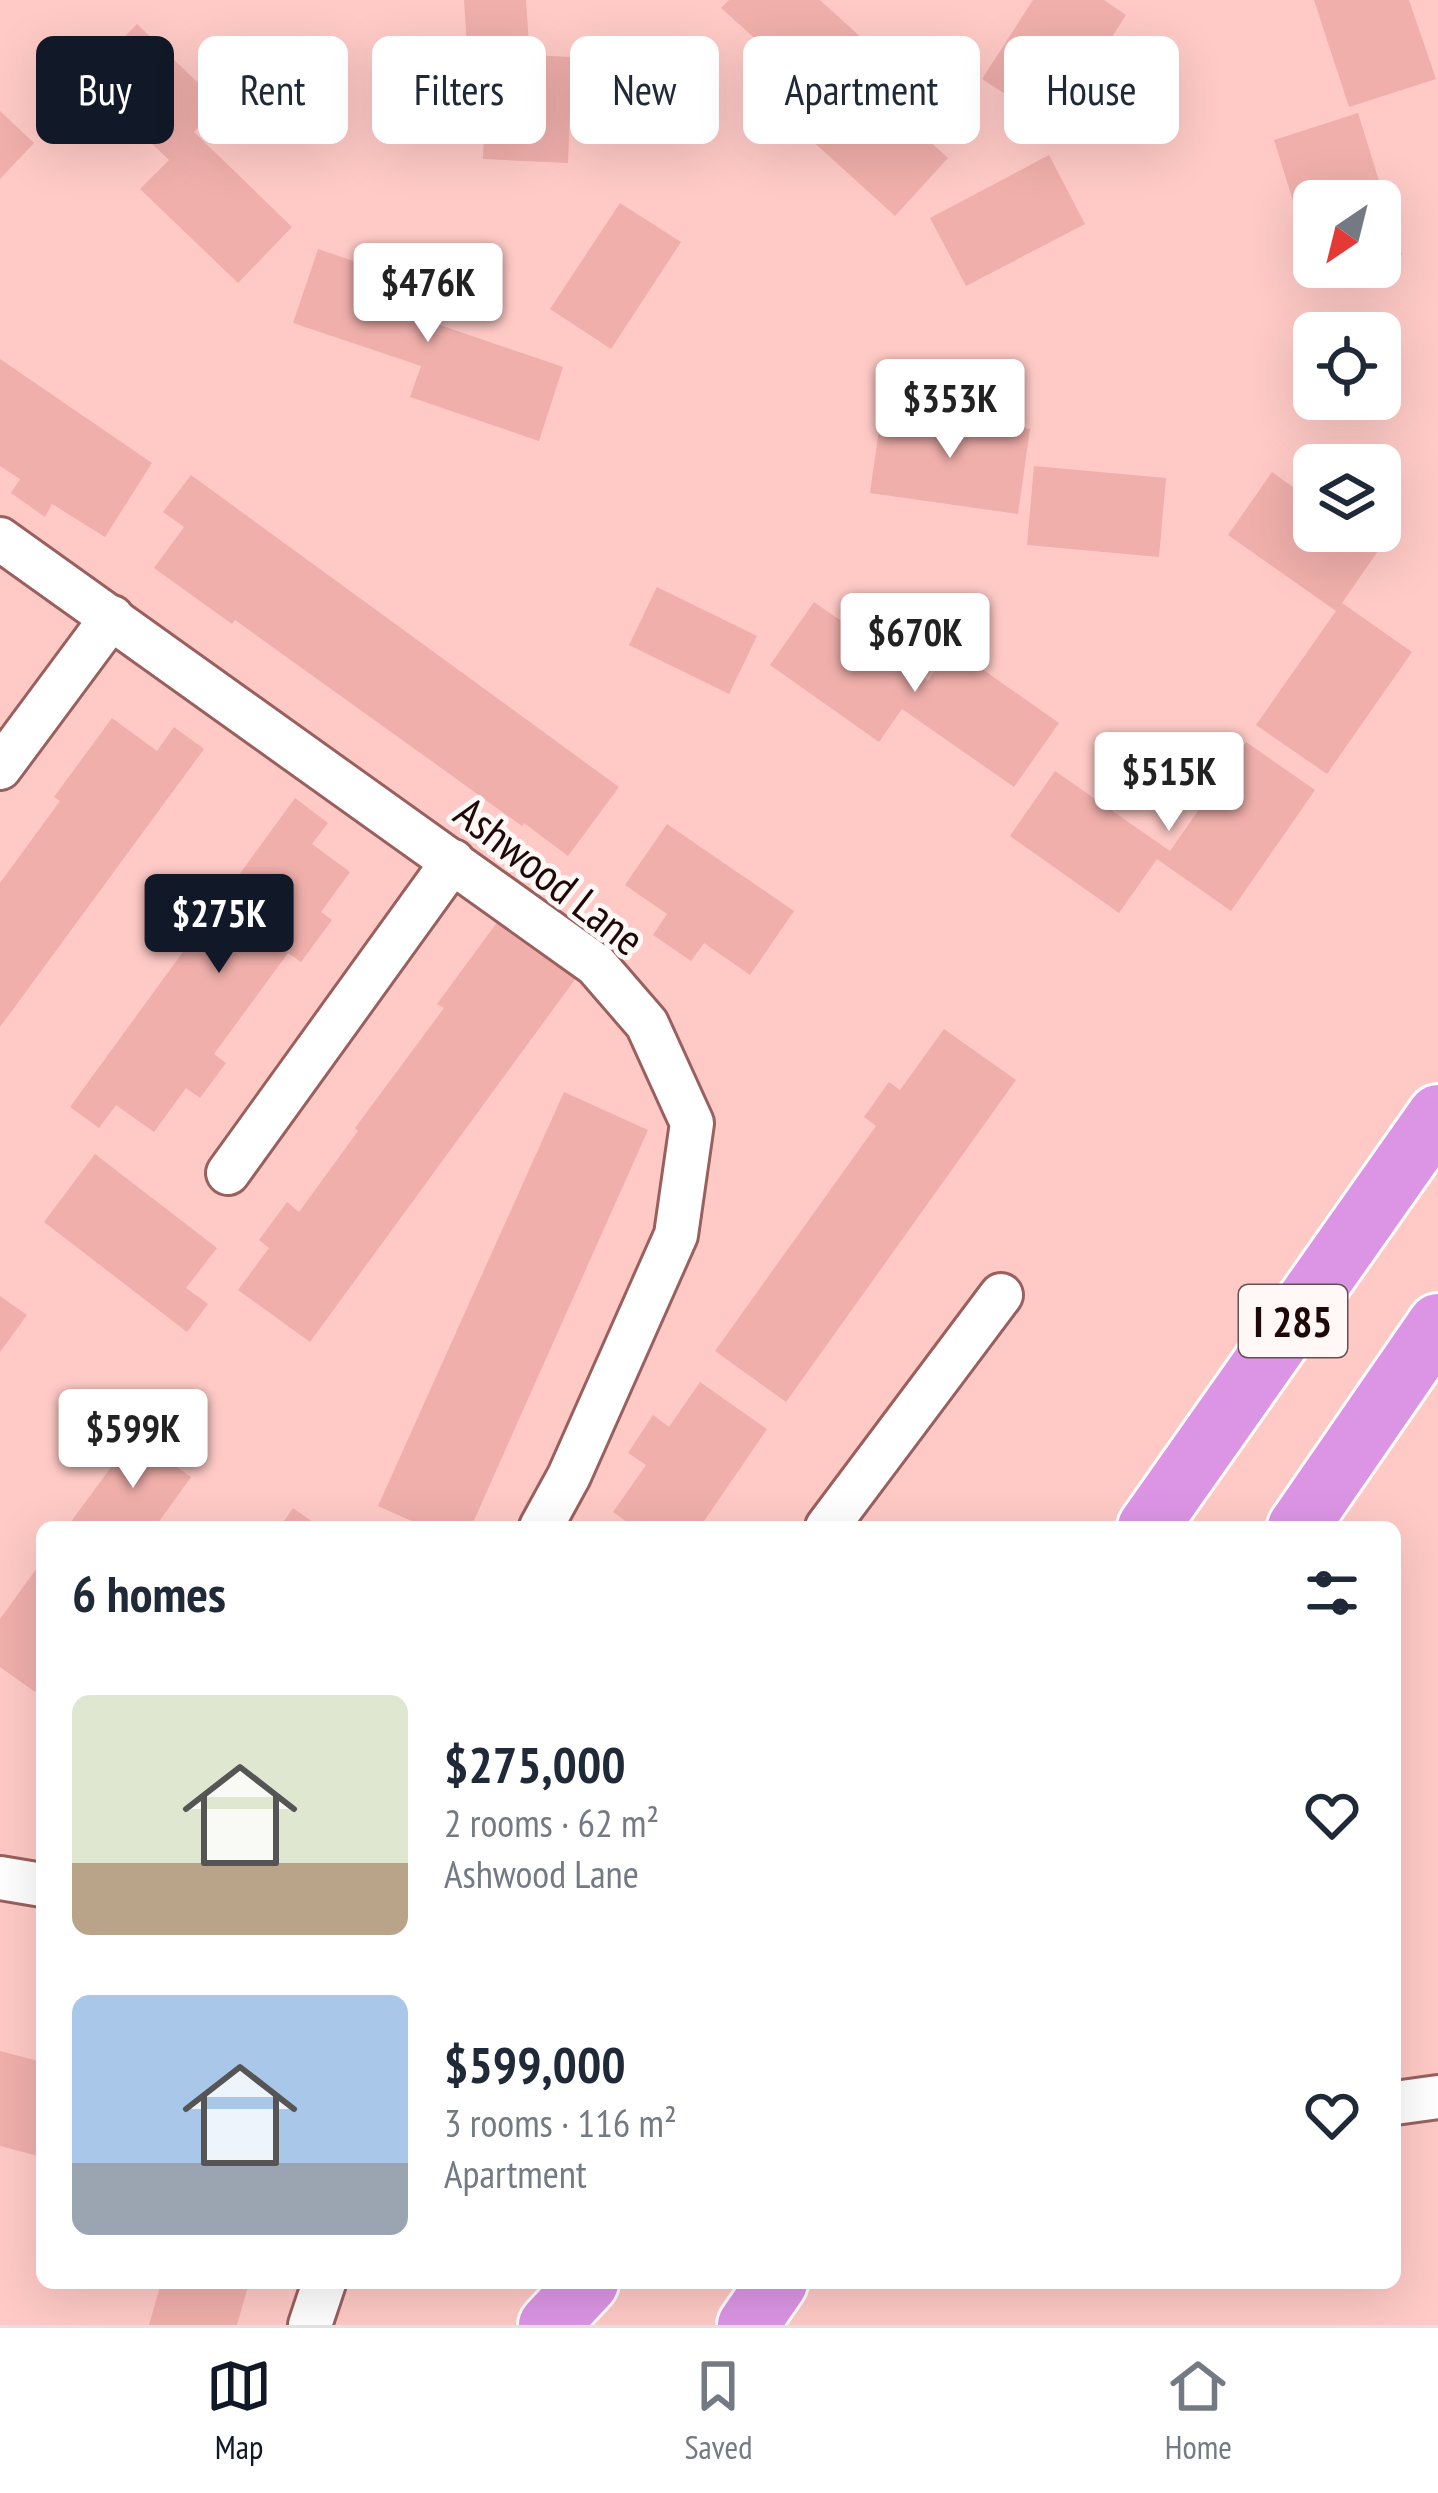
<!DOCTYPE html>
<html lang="en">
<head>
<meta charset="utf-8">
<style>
  body { margin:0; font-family:"PT Sans Narrow",sans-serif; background:#f6f6f7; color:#1f2937; height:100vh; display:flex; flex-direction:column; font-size:45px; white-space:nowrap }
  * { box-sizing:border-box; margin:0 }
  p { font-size:39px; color:#747a83 }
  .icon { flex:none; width:66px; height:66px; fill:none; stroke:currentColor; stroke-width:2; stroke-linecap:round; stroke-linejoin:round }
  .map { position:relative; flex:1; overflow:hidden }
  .sheet { position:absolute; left:36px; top:1521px; width:1365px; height:768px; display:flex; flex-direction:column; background:#fff; border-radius:18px; box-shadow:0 12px 48px #0002 }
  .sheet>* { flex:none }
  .guide { position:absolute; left:36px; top:36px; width:1368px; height:108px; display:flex; gap:24px }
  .needle { width:78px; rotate:215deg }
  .controls { position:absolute; left:1293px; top:180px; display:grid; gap:24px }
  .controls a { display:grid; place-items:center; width:108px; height:108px; border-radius:18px; background:#fff; box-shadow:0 12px 48px #0002; font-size:60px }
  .price { position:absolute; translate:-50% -102px; padding:0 27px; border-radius:12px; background:#fff; color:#222; font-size:39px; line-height:78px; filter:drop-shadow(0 3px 6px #0008) }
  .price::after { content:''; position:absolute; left:50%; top:72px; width:36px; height:27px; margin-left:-18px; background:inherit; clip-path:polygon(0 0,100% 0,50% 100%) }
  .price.selected { background:#111827; color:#fff }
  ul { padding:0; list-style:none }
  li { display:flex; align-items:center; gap:36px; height:300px; padding:0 36px }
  li span { display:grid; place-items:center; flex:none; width:336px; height:240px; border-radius:18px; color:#555 }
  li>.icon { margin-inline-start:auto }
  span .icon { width:144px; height:144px; fill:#fffc; stroke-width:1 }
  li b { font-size:51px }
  h2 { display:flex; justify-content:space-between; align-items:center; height:144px; padding:0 36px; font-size:51px }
  .pill { padding:0 42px; border-radius:18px; background:#fff; box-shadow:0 12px 48px #0002; font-size:42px; line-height:108px }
  .pill.selected { background:#111827; color:#fff }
  .tab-bar { display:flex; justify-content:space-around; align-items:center; height:168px; border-top:3px solid #e0e1e3; background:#fff; font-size:33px; color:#747a83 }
  .tab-bar a { display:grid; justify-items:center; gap:6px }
  .tab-bar .selected { color:#111827 }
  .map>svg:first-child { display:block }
</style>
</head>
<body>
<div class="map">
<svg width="1438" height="2325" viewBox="0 0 1438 2325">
  <rect width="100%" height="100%" fill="#ffcac6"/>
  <g fill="#f0afab">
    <polygon points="464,0 526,0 529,45 467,47"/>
    <polygon points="729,0 820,0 865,41 844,64 948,158 895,216 797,127 822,99 721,8"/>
    <polygon points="1033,0 1104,0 1126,15 1055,126 982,79"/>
    <polygon points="1314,0 1409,0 1436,79 1349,107"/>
    <polygon points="137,24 220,104 194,132 292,227 238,283 140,189 169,160 84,78"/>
    <polygon points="487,53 572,57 568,163 483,159"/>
    <polygon points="0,111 34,143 0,179"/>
    <polygon points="1358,113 1402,255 1380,262 1380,201 1314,201 1313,265 1274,140"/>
    <polygon points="1049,155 1085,224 966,286 930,218"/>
    <polygon points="620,203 681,242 611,349 550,309"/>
    <polygon points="318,249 445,292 434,323 563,367 539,441 410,397 421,366 293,323"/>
    <polygon points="1314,267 1362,267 1362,268 1318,282"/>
    <polygon points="0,359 152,463 105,537 52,504 45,517 11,493 20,479 0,466"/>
    <polygon points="882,408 1030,429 1018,514 870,493"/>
    <polygon points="1034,466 1166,478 1159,557 1027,545"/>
    <polygon points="1272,472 1314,502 1314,531 1356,531 1380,548 1342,603 1412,652 1327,774 1256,725 1336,611 1228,535"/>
    <polygon points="191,475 619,787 568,856 524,823 522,826 235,620 232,624 154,568 184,527 163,512"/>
    <polygon points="657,587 757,636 729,694 629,645"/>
    <polygon points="814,602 928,681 951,647 1059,723 1014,787 902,709 879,742 770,665"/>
    <polygon points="112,718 157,751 174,727 204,749 0,1027 0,883 60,801 54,797"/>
    <polygon points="1246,742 1315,790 1231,911 1157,859 1119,913 1010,836 1055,771 1170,851"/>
    <polygon points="295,798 328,823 312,844 350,872 321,912 332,920 301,962 288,953 214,1054 226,1063 200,1098 186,1088 154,1132 116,1105 99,1128 70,1107"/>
    <polygon points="667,824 794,911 750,975 704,943 691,961 653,935 667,914 625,885"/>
    <polygon points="498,921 576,978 310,1342 238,1290 269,1248 259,1240 287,1202 299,1212 358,1131 355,1128 444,1008 437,1004"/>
    <polygon points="944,1029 1016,1080 786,1402 715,1351 876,1126 864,1117 889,1082 900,1090"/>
    <polygon points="564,1092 648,1130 471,1527 425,1527 378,1506"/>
    <polygon points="95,1154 217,1248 186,1288 208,1304 187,1332 44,1222"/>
    <polygon points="0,1296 27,1315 0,1352"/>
    <polygon points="700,1382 767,1429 700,1527 634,1527 613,1512 646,1465 628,1453 653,1415 669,1427"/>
    <polygon points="134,1436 191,1477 155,1527 67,1527"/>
    <polygon points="293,1508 320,1527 280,1527"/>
    <polygon points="42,1561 42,1682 35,1692 0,1667 0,1619"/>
    <polygon points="0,2051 42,2062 42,2157 0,2146"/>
    <polygon points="161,2283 249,2283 237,2325 149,2325"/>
  </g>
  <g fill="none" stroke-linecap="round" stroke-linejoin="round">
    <g stroke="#9a605d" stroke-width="48">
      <g id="minor">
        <polyline points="0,539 596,965 647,1024 692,1123 676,1235 569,1476 541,1527"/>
        <polyline points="0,768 112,617"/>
        <polyline points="228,1173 453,861"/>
        <polyline points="827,1527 1001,1295"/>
        <polyline points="0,1878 42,1885"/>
        <polyline points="1395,2103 1438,2097"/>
        <polyline points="310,2325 324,2283"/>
      </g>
    </g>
    <g stroke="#fff" stroke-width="66">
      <g id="highway">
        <polyline points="1148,1527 1438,1115"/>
        <polyline points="1298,1527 1438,1324"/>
        <polyline points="549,2325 588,2283"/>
        <polyline points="748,2325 777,2283"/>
      </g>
    </g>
    <use href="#minor" stroke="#fff" stroke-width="42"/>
    <use href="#highway" stroke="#dc95e5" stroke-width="60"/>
  </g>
  <g text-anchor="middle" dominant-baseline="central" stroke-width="10" stroke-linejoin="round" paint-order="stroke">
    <rect fill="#fff8f7" stroke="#625150" stroke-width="3" x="1239" y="1285" width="108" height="72" rx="9"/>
    <g font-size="42" font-weight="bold" fill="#1e0908">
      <text x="1293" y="1321">I 285</text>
    </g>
    <g font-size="45" fill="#1e0908" stroke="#fff8f7">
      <text transform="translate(550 875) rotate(38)">Ashwood Lane</text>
    </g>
  </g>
</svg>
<div class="controls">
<a><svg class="needle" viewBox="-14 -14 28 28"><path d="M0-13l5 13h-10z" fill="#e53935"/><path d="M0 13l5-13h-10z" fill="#747a83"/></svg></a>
<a><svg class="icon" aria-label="locate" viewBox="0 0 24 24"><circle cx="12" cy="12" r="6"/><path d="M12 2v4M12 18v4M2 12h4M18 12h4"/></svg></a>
<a><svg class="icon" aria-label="layers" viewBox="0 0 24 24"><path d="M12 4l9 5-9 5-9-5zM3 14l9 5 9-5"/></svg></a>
</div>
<b class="price" style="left:428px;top:345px">$476K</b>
<b class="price" style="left:950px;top:461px">$353K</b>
<b class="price" style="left:915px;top:695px">$670K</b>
<b class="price" style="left:1169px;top:834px">$515K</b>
<b class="price selected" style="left:219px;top:976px">$275K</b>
<b class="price" style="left:133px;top:1491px">$599K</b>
<div class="guide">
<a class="pill selected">Buy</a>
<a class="pill">Rent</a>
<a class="pill">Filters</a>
<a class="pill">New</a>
<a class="pill">Apartment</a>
<a class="pill">House</a>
</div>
<section class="sheet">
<h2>6 homes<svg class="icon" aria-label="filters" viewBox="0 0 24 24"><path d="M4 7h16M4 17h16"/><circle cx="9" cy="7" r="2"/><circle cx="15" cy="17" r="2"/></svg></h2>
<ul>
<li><span style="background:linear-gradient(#dfe7d0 70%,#b9a48a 0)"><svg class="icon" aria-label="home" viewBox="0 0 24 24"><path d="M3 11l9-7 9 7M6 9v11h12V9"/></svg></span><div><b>$275,000</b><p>2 rooms · 62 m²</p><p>Ashwood Lane</p></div><svg class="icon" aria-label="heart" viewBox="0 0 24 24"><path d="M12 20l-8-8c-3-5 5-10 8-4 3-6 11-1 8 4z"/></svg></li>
<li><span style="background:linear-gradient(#a9c7e8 70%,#9aa5b1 0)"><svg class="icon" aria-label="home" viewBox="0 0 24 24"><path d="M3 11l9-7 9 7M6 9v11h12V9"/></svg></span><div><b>$599,000</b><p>3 rooms · 116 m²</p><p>Apartment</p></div><svg class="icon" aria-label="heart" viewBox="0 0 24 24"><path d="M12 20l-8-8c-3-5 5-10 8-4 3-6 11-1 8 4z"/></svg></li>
</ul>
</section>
</div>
<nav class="tab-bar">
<a class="selected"><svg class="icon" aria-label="map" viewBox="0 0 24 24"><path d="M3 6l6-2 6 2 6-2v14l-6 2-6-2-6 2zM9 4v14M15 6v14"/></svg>Map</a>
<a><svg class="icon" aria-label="saved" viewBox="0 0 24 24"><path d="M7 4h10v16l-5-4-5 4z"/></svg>Saved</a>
<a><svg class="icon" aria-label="home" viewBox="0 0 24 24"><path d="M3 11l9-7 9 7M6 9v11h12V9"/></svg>Home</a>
</nav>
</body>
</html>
